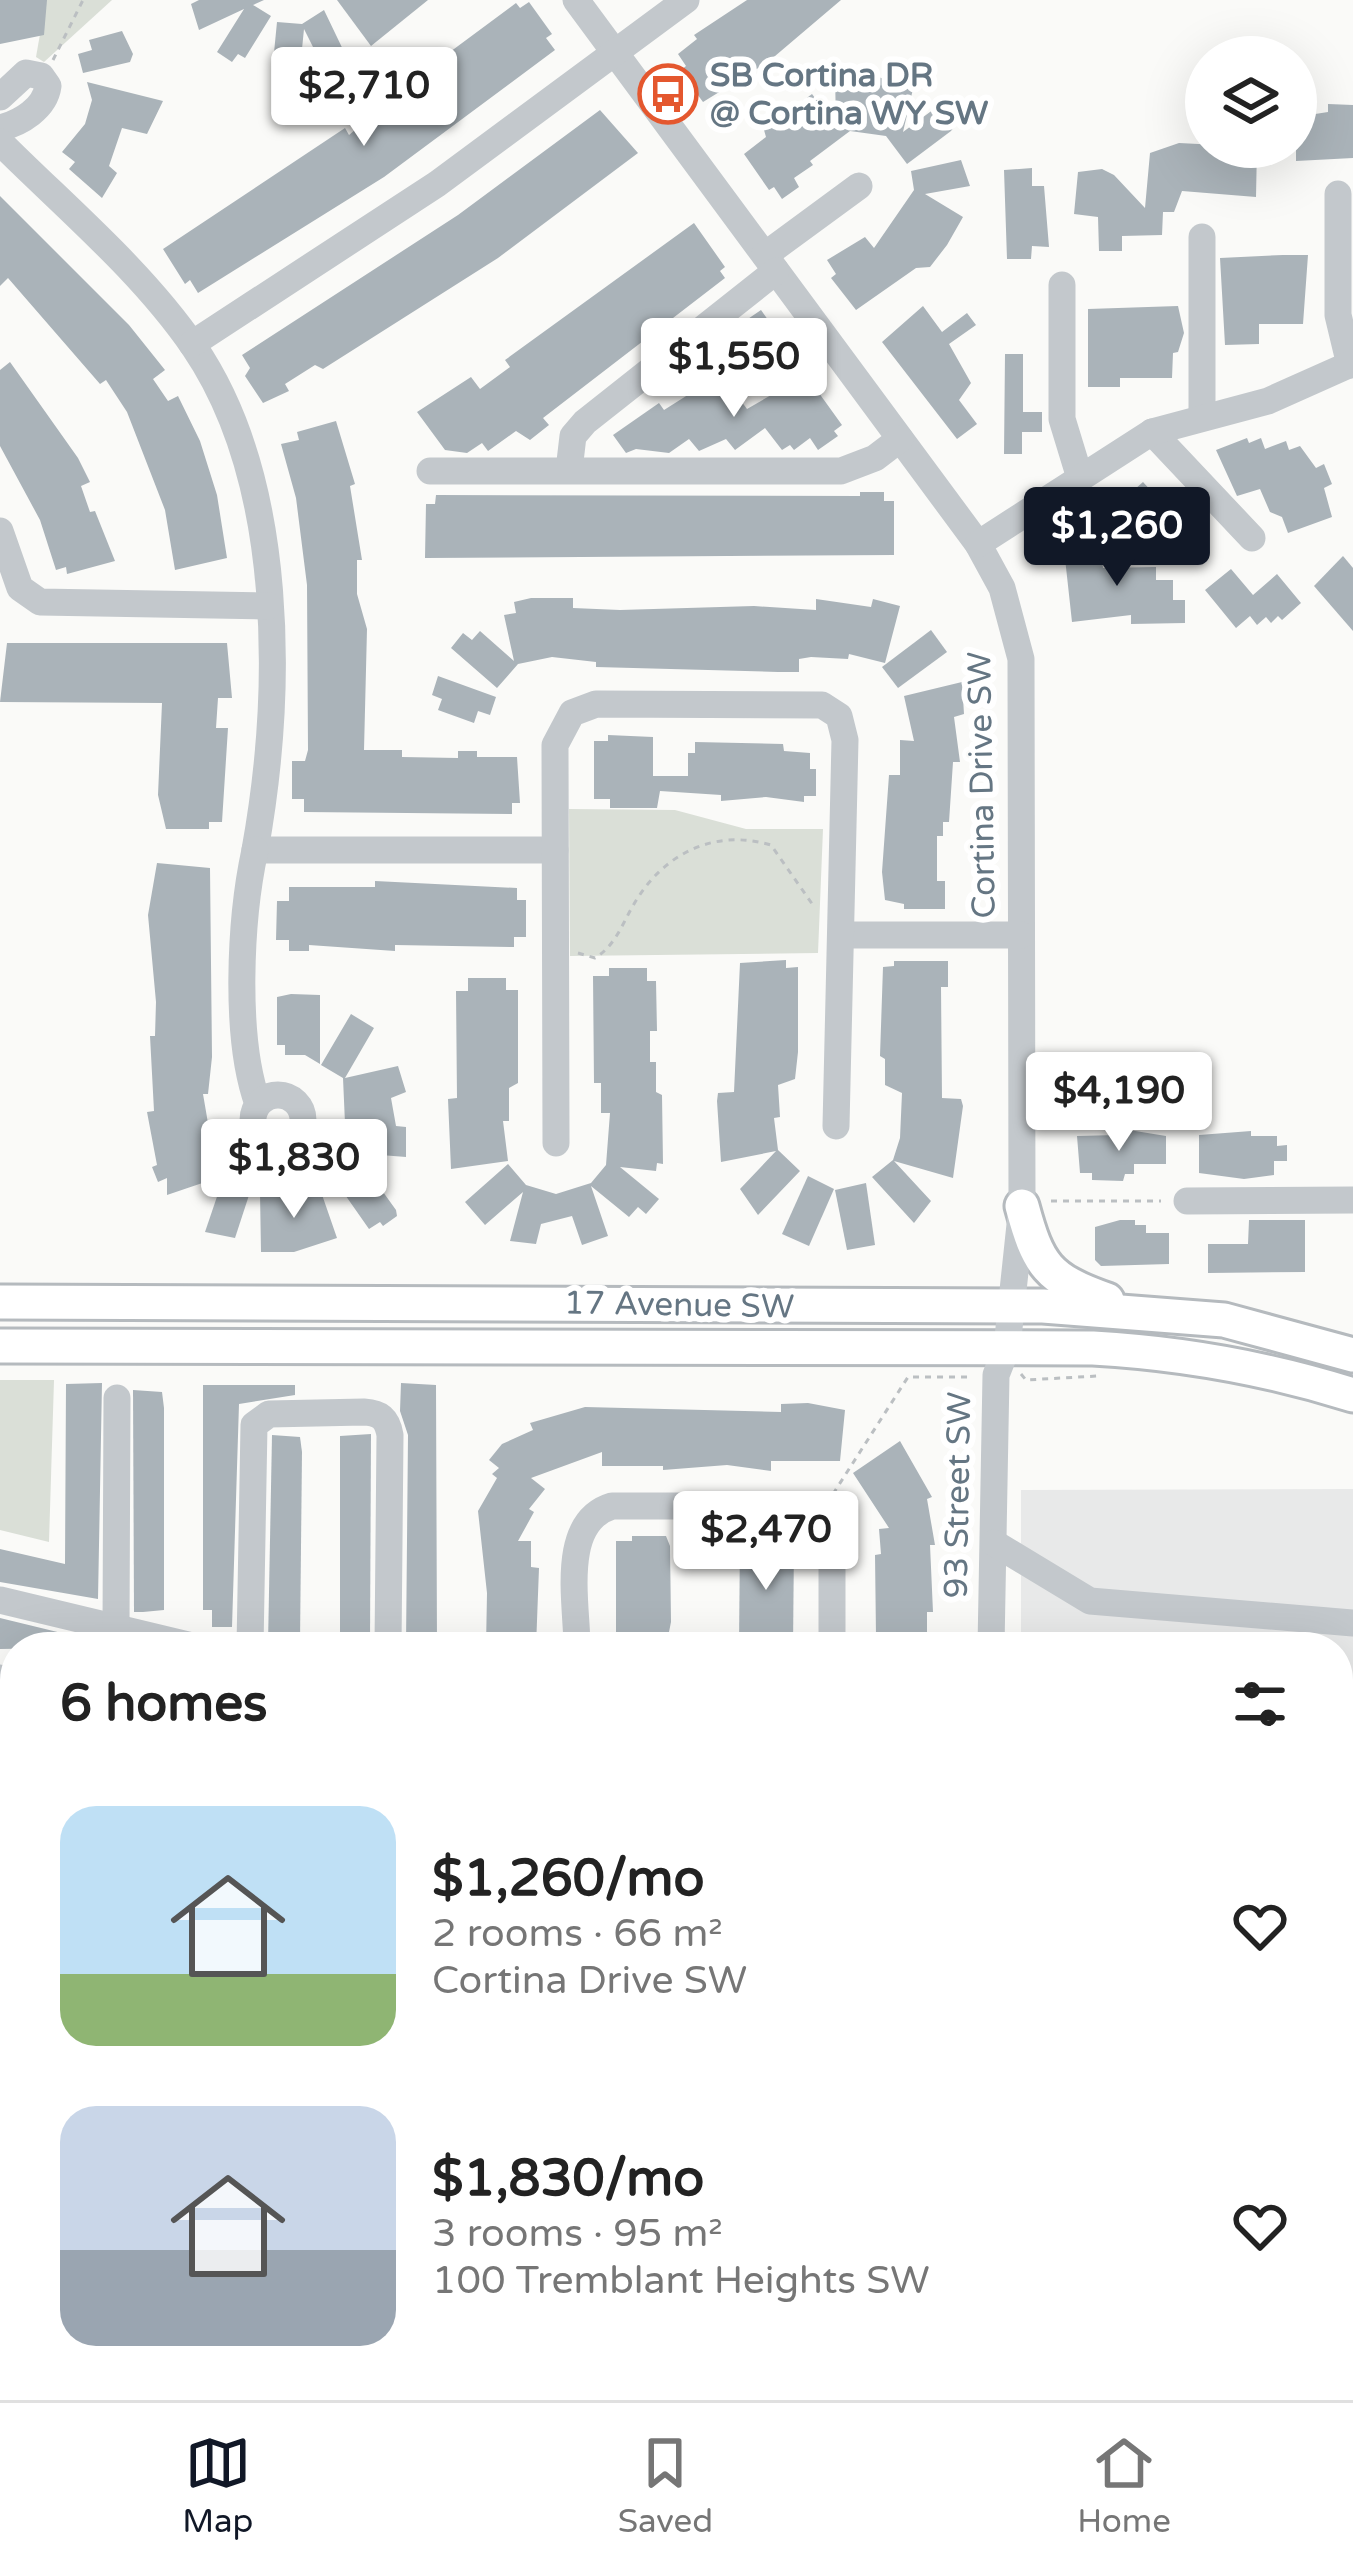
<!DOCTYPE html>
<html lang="en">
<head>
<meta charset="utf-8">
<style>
  body { margin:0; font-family:"Varela Round",sans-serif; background:#f6f6f6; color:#222; height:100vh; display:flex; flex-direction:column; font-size:45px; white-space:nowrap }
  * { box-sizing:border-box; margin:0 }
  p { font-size:39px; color:#767676 }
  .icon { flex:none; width:66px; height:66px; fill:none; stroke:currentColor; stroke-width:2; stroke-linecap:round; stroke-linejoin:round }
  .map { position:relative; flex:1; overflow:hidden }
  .drawer { position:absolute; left:0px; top:1632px; width:1353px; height:768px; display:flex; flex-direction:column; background:#fff; border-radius:48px 48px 0 0; box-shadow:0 12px 48px #0002 }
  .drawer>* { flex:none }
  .controls { position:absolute; left:1185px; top:36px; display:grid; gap:24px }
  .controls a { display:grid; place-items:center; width:132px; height:132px; border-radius:50%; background:#fff; box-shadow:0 12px 48px #0002; font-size:60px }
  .price { position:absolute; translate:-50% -102px; padding:0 27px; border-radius:12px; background:#fff; color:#222; font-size:39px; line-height:78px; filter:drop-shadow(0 3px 6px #0008) }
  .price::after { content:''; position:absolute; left:50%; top:72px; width:36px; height:27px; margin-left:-18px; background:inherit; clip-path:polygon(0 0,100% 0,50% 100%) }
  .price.on { background:#111827; color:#fff }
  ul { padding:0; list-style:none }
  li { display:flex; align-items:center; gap:36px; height:300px; padding:0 60px }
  li span { display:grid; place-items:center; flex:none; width:336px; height:240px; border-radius:36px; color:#555 }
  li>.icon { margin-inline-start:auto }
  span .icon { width:144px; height:144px; fill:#fffc; stroke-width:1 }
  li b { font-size:51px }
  h2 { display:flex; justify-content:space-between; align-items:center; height:144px; padding:0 60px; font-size:51px }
  .menu { display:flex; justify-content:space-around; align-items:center; height:168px; border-top:3px solid #e0e0e0; background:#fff; font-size:33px; color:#767676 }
  .menu a { display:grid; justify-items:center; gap:6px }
  .menu .on { color:#111827 }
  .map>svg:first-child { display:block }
</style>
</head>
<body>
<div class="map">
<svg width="1353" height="2400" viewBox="0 0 1353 2400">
  <rect width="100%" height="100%" fill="#fafaf8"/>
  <polygon fill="#e8e9e9" points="1353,1489 1353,2298 1338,2298 1338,1647 1021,1647 1021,1490"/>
  <g fill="#dadfd7">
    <polygon points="46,0 112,0 44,62 36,57"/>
    <polygon points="569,809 675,810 746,829 823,829 818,953 570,956"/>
    <polygon points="0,1380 54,1380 49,1542 0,1530"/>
    <polygon points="0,1989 15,2002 15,2194 0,2182"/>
    <polygon points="1353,2072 1353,2272 1338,2273 1338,2073"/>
    <polygon points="0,2277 15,2289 15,2385 133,2385 151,2400 0,2400"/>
  </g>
  <g fill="#aab3b9">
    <polygon points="0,0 47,0 44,35 0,44"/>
    <polygon points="199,0 264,0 253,5 271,16 245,58 238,54 232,62 217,52 244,9 199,30 191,4"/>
    <polygon points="337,0 428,0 371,46"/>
    <polygon points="747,0 841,0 768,62 703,102 680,71 686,66 678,54 697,39 694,35"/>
    <polygon points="529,2 552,34 546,38 555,50 384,177 198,293 190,280 185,284 163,249 345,128 349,135 427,69 516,3 520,8"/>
    <polygon points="324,10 348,60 325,71 304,29 299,79 272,73 277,22 302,24"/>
    <polygon points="122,31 133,54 130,62 83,73 78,54 92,50 89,40"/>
    <polygon points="867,73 913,89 903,132 934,109 940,117 944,114 954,127 951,131 907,164 886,136 850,131 810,161 813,165 794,178 799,187 782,199 774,187 769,190 744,154 766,137 764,130 812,94 836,126 835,74"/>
    <polygon points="87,82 163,101 147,134 122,128 109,166 117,173 102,198 69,169 75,162 62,152 85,124 92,100"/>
    <polygon points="1328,104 1353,105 1353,158 1296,161 1296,117 1328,112"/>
    <polygon points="600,110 638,153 498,258 323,369 315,365 285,384 289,391 263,403 245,376 250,368 242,355 458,215"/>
    <polygon points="1179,143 1257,147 1256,197 1182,191 1174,212 1163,212 1162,235 1122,236 1122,251 1099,251 1098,217 1074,214 1078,172 1102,169 1114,175 1145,208 1150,153"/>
    <polygon points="961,160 970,186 925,194 963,217 947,245 930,267 916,268 856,310 831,278 836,274 827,260 865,237 874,248 914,190 911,171"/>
    <polygon points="1032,168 1032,186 1044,186 1049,247 1032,246 1031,259 1007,259 1004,170"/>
    <polygon points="0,196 129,325 165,370 153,379 168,401 178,396 200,441 217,495 227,558 175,570 165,510 127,412 106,380 100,384 8,278 0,286"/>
    <polygon points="694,223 725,267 720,271 725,278 543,418 549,425 530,440 516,431 488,451 482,443 467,453 445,450 417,412 471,377 480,389 510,367 505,360"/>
    <polygon points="1283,255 1308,255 1303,324 1259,324 1259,344 1225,345 1220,258"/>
    <polygon points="923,306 942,332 967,313 976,325 949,344 971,383 959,400 977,424 957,439 882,342"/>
    <polygon points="1178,306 1184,333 1178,352 1173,353 1172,378 1120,378 1120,387 1088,387 1088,309"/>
    <polygon points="761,310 779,335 725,374 712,356 725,345 720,338"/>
    <polygon points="1005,354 1023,354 1023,412 1042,412 1042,432 1022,432 1022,454 1004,454"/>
    <polygon points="10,362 78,458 90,482 81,486 90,512 95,511 115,561 67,574 66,567 56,570 40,520 0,446 0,370"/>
    <polygon points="721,374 747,409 806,375 842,425 834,431 838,436 818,450 810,438 794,450 790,445 782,450 765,428 735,450 726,439 699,451 689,439 669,453 636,449 626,453 613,435 659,403 664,410"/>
    <polygon points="336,421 355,484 350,486 362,560 357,560 357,594 367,629 364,750 402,750 402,757 458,758 458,751 477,751 477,757 517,757 520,803 512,803 512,814 304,812 304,799 292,799 292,761 305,761 308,750 307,585 296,498 281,444 299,440 297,432"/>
    <polygon points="1247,438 1249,443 1261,438 1265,449 1286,441 1289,450 1300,446 1316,468 1324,464 1332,484 1324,488 1332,517 1288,533 1282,517 1270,512 1260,489 1237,496 1216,450"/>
    <polygon points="1143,482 1165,506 1171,500 1189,519 1166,546 1125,498"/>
    <polygon points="860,492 884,492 884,501 894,501 894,555 425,558 426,504 435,504 436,495 860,496"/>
    <polygon points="1099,536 1103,568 1156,567 1156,580 1173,580 1173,600 1185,600 1185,623 1131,624 1131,615 1072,622 1063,540"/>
    <polygon points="1343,556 1353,568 1353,631 1314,586"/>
    <polygon points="1231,569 1253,595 1277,574 1301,603 1282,620 1278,616 1271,623 1266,617 1257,625 1250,616 1236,628 1205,590"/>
    <polygon points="531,598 573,598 573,608 620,610 754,606 816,610 816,599 871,607 873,599 900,606 885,663 849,654 848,659 811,657 799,659 799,672 778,672 596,667 596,662 552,657 518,664 497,688 451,648 463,633 472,640 480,631 514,661 504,615 516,613 514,602"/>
    <polygon points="931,630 947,652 898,688 882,667"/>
    <polygon points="7,643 227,643 232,698 218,698 216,728 228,728 222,822 209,822 209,829 166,829 158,795 162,703 0,702"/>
    <polygon points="438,676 496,697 490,715 478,711 474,723 438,710 442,699 432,695"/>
    <polygon points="962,682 964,714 954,717 960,762 953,762 949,822 943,822 943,836 937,836 937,881 945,881 945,909 904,909 904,904 885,900 882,872 889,775 900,775 900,740 914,741 904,696"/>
    <polygon points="608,735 653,737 653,776 688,776 688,753 695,753 695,742 783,744 784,751 810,753 810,769 816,769 816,796 804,796 804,802 766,797 721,801 721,795 660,791 657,808 610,808 610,799 594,799 594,741 608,741"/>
    <polygon points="157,863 210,868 212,1057 208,1094 203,1094 209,1129 205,1130 223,1176 167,1195 167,1178 158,1182 152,1167 157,1165 147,1112 154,1111 150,1036 155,1036 156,1002 148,915"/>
    <polygon points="375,881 517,888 517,900 526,900 526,937 514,937 514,947 395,945 395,951 309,945 309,951 289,951 289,940 276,940 277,901 289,901 289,887 375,887"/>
    <polygon points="786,960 786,968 798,967 798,1052 795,1079 778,1085 780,1117 774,1118 778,1150 800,1171 758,1215 740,1189 776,1151 721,1162 717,1101 718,1093 734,1092 740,963"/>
    <polygon points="894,961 948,961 948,987 941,987 942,1098 961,1099 963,1106 953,1178 894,1161 931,1201 914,1223 872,1177 893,1160 900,1138 902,1093 885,1085 885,1059 880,1056 883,967 894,966"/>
    <polygon points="609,968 647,968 647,981 656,981 657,1031 650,1031 650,1062 656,1062 656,1092 662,1095 663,1164 657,1163 656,1171 620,1167 659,1199 646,1214 638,1207 629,1217 591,1186 608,1236 582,1245 572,1216 541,1224 536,1244 510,1241 523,1192 485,1225 465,1202 508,1164 526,1185 556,1194 591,1183 606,1165 610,1113 601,1113 601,1083 594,1083 593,976 609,976"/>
    <polygon points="468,978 506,978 506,990 518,990 518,1083 509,1088 509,1121 503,1121 508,1161 451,1169 448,1099 457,1098 456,991 468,991"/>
    <polygon points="291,994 320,995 320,1064 305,1055 285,1055 285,1045 277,1045 277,997"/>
    <polygon points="351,1014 374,1028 345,1078 398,1066 406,1092 391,1098 396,1126 406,1127 406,1157 368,1154 378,1148 346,1146 343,1078 321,1065"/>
    <polygon points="1117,1128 1166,1136 1166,1164 1134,1164 1134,1174 1125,1174 1123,1181 1092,1180 1092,1173 1080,1173 1077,1136 1117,1135"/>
    <polygon points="1251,1131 1251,1136 1277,1136 1277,1146 1287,1145 1287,1161 1274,1161 1274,1175 1244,1179 1199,1173 1199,1135"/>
    <polygon points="360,1160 396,1210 397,1216 383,1226 380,1222 369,1229 334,1179"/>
    <polygon points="224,1176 252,1186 235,1238 205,1232"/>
    <polygon points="808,1176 834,1189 809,1246 782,1234"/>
    <polygon points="866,1183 875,1245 847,1250 835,1190"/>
    <polygon points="319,1186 337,1238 294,1252 261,1252 260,1193 296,1193"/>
    <polygon points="1120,1220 1135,1220 1135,1225 1146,1225 1146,1233 1169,1233 1169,1264 1101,1266 1095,1260 1095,1227"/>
    <polygon points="1249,1220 1305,1220 1305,1272 1208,1273 1208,1244 1248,1244"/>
    <polygon points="102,1383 98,1599 0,1582 0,1549 65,1564 66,1384"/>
    <polygon points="401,1383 436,1385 437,1647 406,1647 408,1435 400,1411"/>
    <polygon points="203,1385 295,1385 295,1395 239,1404 232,1627 212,1627 212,1610 203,1610"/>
    <polygon points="133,1390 162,1392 164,1408 164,1610 143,1612 134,1612"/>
    <polygon points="808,1403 845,1410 840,1461 771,1461 771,1471 727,1465 663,1470 663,1466 602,1466 602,1452 531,1478 545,1489 529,1509 534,1512 518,1541 531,1541 531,1567 539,1568 536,1647 486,1647 487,1593 478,1511 497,1478 492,1474 499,1468 489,1460 502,1444 533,1430 530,1423 585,1407 781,1412 781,1404"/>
    <polygon points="371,1434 370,1644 340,1642 340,1436"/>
    <polygon points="272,1435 300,1437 302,1452 300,1642 280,1645 268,1645"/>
    <polygon points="900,1441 932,1497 927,1499 935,1545 930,1545 933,1612 927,1612 927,1643 882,1644 876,1636 875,1555 881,1554 879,1529 889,1528 853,1473"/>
    <polygon points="632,1536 666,1536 670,1546 671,1622 666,1647 616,1647 616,1541 632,1541"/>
    <polygon points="740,1536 794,1542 793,1647 739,1647"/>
    <polygon points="0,1618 119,1647 0,1649"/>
    <rect x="1338" y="1754" width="15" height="207"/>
    <polygon points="242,2385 301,2385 320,2400 260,2400"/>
  </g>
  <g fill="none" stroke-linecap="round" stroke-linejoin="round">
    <g stroke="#b5babe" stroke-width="39">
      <g id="major">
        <path d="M1022,1206C1038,1265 1047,1279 1107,1300"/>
        <polyline points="0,1302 1043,1306 1224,1320 1353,1355"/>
        <path d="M0,1346L1093,1348C1183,1353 1267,1368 1353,1395"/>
      </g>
    </g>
    <g stroke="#bbbfc2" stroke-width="3" stroke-dasharray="6 6" stroke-linecap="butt">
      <polyline points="53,60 83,0"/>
      <path d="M578,953L595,958C616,945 622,924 634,904C663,854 714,828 771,845L815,908"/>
      <polyline points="1051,1201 1161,1201"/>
      <polyline points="1021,1374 1026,1380 1097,1376"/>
      <polyline points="833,1494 908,1377 970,1377"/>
    </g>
    <g stroke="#c3c8cc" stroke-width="27">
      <polyline points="576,0 978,544 1002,588 1021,659 1022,1206 1007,1347 996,1375 991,1647"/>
      <path d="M0,97L26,73L41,76L48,86C45,108 21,123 0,128"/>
      <path d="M0,142C65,207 141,270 194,347C286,482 283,694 255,850H555"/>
      <polyline points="1338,194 1338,315 1350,365"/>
      <polyline points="1202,237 1202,416"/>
      <polyline points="765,255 859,186"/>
      <polyline points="1062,285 1062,419 1080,478"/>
      <polyline points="192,344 437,184 686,0"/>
      <polyline points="1152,432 1252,538"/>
      <polyline points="569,470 573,436 585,422 776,271"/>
      <polyline points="430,471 841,471 875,458 900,439"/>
      <polyline points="0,531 20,588 40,602 268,606"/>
      <polyline points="978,544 1152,432 1268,401 1353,363"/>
      <path d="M255,850C240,919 234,1038 258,1104"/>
      <polyline points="841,935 1021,935"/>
      <circle cx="278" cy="1120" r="25"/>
      <polyline points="556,1143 555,745 572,713 596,704 822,705 839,716 845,740 836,1126"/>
      <polyline points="1187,1201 1353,1200"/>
      <polyline points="994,1543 1090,1601 1353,1623"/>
      <polyline points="0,1600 196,1647"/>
      <polyline points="116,1627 117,1398"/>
      <path d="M250,1647L254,1425L269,1414L364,1412C380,1413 387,1418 390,1435L388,1647"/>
      <path d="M577,1647C577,1604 559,1522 612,1506H794L819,1515L832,1542V1647"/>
      <polyline points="0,1678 15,1682"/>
      <polyline points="0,1709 15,1713"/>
      <polyline points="0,1803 15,1807"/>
      <polyline points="0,1968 15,1980"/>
      <polyline points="0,2246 15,2258"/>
      <polyline points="170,2385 188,2400"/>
      <polyline points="356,2385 374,2400"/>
      <polyline points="981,2385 987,2400"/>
    </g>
    <use href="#major" stroke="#fff" stroke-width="33"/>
  </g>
  <defs>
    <g id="bus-ring" transform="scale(3)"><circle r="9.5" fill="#fff" stroke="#e4572e" stroke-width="1.5"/><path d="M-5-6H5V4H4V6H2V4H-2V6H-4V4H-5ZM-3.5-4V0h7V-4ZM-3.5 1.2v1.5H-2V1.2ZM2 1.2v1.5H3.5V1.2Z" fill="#e4572e"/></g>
  </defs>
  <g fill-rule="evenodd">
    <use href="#bus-ring" x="668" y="94"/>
  </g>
  <g text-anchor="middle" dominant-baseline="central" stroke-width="12" stroke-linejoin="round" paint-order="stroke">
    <g font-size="33" font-weight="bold" fill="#657683" stroke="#fff" text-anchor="start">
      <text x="710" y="75">SB Cortina DR<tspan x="710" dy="38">@ Cortina WY SW</tspan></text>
    </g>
    <g font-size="33" fill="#657683" stroke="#fff">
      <text transform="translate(982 785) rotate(-91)">Cortina Drive SW</text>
      <text transform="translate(679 1305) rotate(1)">17 Avenue SW</text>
      <text transform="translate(958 1495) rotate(-89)">93 Street SW</text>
    </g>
  </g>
</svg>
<div class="controls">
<a><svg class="icon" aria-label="layers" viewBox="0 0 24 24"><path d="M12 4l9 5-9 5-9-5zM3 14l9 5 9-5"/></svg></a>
</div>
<b class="price" style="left:364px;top:149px">$2,710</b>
<b class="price" style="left:734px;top:420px">$1,550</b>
<b class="price on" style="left:1117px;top:589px">$1,260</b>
<b class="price" style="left:1119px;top:1154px">$4,190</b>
<b class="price" style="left:294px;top:1221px">$1,830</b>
<b class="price" style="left:766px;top:1593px">$2,470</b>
<section class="drawer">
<h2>6 homes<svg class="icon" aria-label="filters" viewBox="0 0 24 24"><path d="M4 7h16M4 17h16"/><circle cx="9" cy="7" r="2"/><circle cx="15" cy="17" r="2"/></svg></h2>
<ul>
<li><span style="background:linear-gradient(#bfe0f5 70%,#8fb573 0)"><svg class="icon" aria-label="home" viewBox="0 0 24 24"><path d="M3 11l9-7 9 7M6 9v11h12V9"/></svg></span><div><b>$1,260/mo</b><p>2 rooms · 66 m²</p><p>Cortina Drive SW</p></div><svg class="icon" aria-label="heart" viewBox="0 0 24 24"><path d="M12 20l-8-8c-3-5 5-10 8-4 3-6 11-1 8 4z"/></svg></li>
<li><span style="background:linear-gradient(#c9d6e8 60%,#9aa5b1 0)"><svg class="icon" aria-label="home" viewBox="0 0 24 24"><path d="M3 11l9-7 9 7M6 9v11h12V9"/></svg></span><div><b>$1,830/mo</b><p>3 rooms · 95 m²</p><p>100 Tremblant Heights SW</p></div><svg class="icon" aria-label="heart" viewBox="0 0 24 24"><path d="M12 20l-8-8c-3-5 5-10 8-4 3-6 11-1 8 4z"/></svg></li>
</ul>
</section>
</div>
<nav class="menu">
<a class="on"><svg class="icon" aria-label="map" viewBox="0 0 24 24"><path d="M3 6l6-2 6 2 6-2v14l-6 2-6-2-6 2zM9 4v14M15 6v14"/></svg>Map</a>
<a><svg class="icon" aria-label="saved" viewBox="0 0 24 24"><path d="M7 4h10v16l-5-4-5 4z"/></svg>Saved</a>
<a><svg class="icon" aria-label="home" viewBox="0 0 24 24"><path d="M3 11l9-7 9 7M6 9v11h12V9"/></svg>Home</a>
</nav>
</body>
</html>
